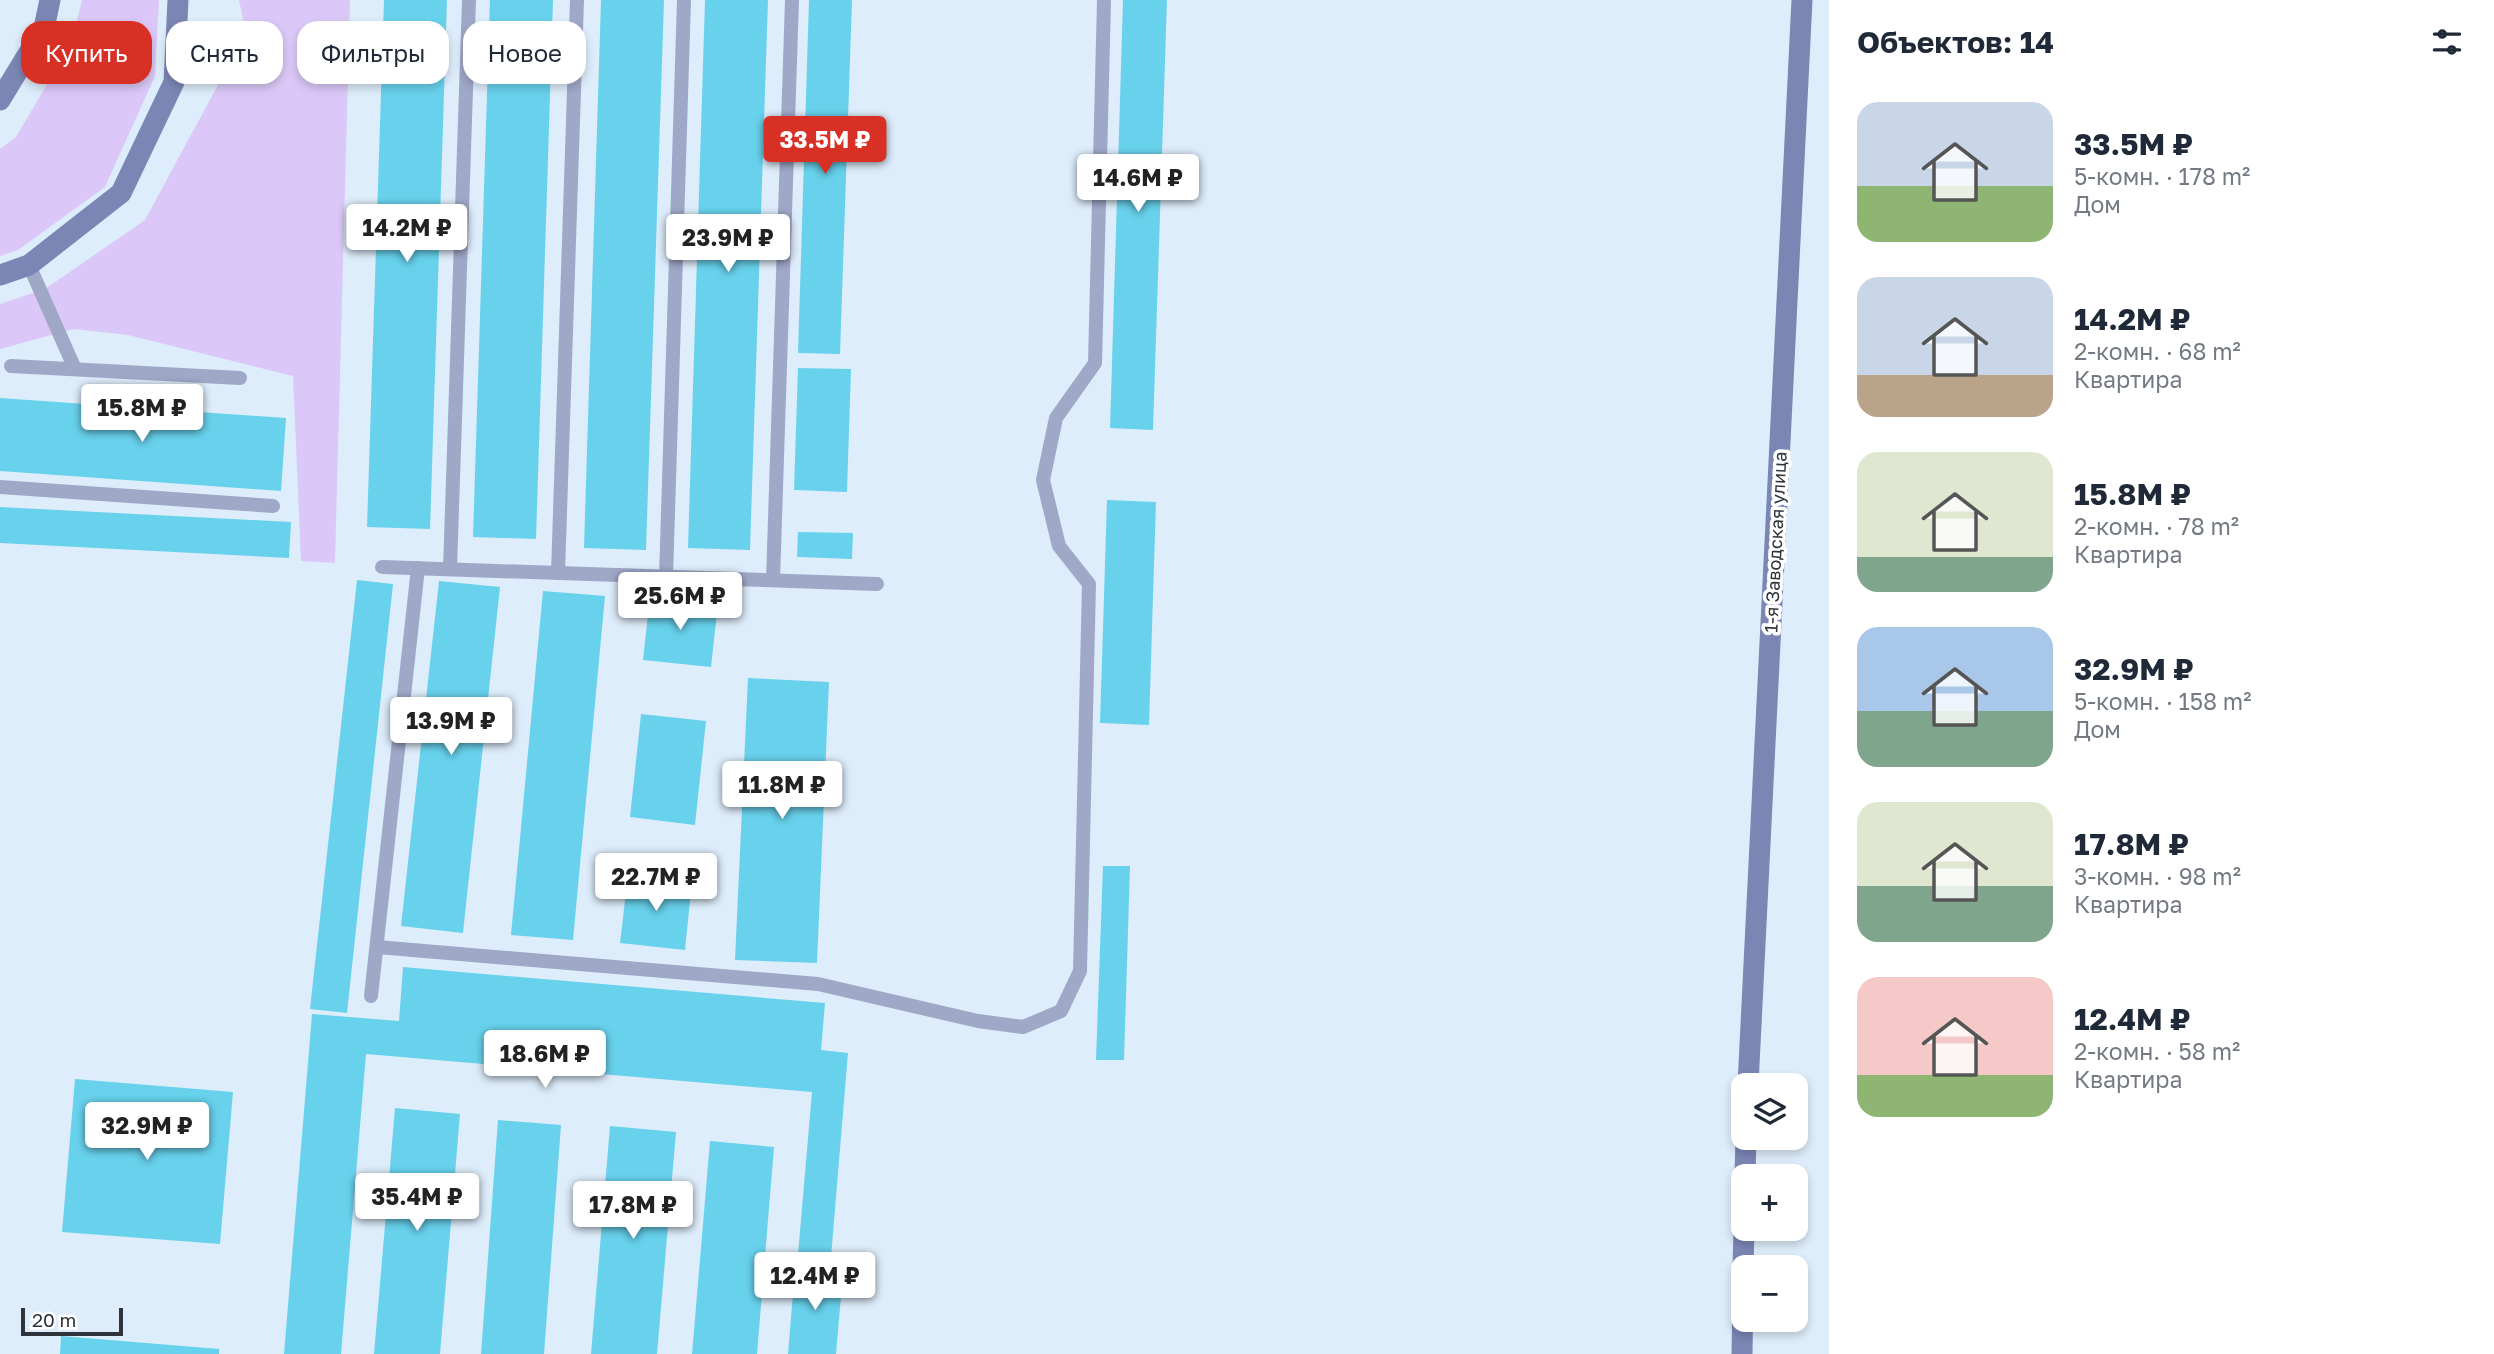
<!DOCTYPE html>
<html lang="ru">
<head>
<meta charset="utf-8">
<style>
  body { margin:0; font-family:"Golos Text",sans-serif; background:#f6f6f7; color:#1f2937; height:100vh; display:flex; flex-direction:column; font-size:26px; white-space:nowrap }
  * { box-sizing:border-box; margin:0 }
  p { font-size:23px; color:#747a83 }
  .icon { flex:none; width:38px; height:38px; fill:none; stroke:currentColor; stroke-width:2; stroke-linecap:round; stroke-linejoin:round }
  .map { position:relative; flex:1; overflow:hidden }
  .drawer { display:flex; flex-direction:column; background:#fff; width:665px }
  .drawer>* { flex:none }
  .hud { position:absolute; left:21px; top:21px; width:665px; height:63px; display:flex; gap:14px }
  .fabs { position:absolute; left:1731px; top:1073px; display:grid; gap:14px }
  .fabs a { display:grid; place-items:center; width:77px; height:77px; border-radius:14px; background:#fff; box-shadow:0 4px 10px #0003; font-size:35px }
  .scale { position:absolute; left:21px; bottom:18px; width:102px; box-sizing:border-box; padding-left:7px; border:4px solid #2e343a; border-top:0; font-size:19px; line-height:24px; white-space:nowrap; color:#2e343a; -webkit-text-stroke:5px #fff; paint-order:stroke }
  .price { position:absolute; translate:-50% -60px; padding:0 16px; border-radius:7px; background:#fff; color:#222; font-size:23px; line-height:46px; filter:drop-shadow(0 2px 4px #0008) }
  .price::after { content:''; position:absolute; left:50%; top:42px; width:21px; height:16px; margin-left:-10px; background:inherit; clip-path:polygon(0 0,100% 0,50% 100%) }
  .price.selected { background:#d93025; color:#fff }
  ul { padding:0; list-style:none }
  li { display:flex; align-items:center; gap:21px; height:175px; padding:0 28px }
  li span { display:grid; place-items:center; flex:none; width:196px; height:140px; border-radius:21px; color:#555 }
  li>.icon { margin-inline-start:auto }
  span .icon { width:84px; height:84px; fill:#fffc; stroke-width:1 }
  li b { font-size:30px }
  h2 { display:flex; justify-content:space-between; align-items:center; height:84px; padding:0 28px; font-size:30px }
  .chip { padding:0 24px; border-radius:21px; background:#fff; box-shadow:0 4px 10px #0003; font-size:24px; line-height:63px }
  .chip.selected { background:#d93025; color:#fff }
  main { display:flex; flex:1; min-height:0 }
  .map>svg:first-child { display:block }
</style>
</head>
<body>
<main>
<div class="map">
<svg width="1829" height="1354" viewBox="0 0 1829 1354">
  <rect width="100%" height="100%" fill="#deedfb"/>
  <g fill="#dbc8f8">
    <polygon points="82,0 159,0 155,76 105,187 18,250 0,256 0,149 16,137 72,42"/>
    <polygon points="239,0 350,0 335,563 301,561 293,376 128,335 74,329 0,349 0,304 45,289 145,220 246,33"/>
  </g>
  <g fill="#68d2ed">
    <polygon points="384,0 447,0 430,529 367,527"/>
    <polygon points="490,0 553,0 536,539 473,537"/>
    <polygon points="601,0 664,0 646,550 584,548"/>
    <polygon points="705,0 768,0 750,550 688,548"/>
    <polygon points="809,0 852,0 840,354 798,353"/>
    <polygon points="1123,0 1167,0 1153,430 1110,428"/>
    <polygon points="798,368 851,369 847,492 794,490"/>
    <polygon points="0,398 286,418 281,491 0,471"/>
    <polygon points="1107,500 1156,502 1149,725 1100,723"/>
    <polygon points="0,507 291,522 289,558 0,543"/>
    <polygon points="798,532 853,533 852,559 797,557"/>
    <polygon points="357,580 393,584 347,1013 310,1009"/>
    <polygon points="439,581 500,587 463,933 401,926"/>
    <polygon points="543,591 605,596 573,940 511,935"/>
    <polygon points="650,596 718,603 711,667 643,660"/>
    <polygon points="748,678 829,682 817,963 735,960"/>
    <polygon points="641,714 706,721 695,825 630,817"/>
    <polygon points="1103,866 1130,866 1124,1060 1096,1060"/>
    <polygon points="628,875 692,882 685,950 620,943"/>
    <polygon points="403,967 825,1003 821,1050 848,1053 830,1269 797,1266 812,1092 366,1054 341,1354 284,1354 312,1014 399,1021"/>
    <polygon points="75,1079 233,1092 220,1244 62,1232"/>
    <polygon points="395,1108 460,1114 440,1354 374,1354"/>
    <polygon points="498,1120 561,1125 544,1354 481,1354"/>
    <polygon points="610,1126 676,1132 657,1354 591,1354"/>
    <polygon points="710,1141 774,1147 757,1354 692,1354"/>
    <polygon points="795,1269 843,1273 836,1354 788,1354"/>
    <polygon points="61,1336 219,1349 219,1354 60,1354"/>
  </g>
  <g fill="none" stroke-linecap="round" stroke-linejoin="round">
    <g stroke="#a0a8c8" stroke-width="14">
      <polyline points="29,265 75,369"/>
      <polyline points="11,366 240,378"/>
      <polyline points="0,487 273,506"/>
      <polyline points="382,567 877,584"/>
      <polyline points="450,569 469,0"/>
      <polyline points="558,573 577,0"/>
      <polyline points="666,577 684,0"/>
      <polyline points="773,580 792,0"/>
      <polyline points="377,947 818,984 978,1021 1023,1027 1061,1011 1080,971 1089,584 1059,546 1043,480 1056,418 1095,363 1104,0"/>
      <polyline points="371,996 418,568"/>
    </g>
    <g stroke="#7c86b5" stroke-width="21">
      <polyline points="0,100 44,28 50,0"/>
      <polyline points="0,275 29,265 121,193 174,82 178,0"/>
      <polyline points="1748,1085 1802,0"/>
      <polyline points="1745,1176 1746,1138"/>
      <polyline points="1743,1267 1744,1228"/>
      <polyline points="1742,1354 1743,1288"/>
    </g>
  </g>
  <g text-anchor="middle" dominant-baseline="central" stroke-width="7" stroke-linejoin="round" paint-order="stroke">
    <g font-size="18" fill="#2e343a" stroke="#fff">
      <text transform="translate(1775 542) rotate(-87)">1-я Заводская улица</text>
    </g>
  </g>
</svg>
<div class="fabs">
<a><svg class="icon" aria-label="layers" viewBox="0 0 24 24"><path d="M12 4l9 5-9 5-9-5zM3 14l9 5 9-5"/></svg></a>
<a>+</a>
<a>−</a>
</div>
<div class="scale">20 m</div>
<b class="price selected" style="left:825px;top:176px">33.5M ₽</b>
<b class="price" style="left:1138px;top:214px">14.6M ₽</b>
<b class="price" style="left:407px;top:264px">14.2M ₽</b>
<b class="price" style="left:728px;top:274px">23.9M ₽</b>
<b class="price" style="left:142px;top:444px">15.8M ₽</b>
<b class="price" style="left:680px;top:632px">25.6M ₽</b>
<b class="price" style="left:451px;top:757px">13.9M ₽</b>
<b class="price" style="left:782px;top:821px">11.8M ₽</b>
<b class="price" style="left:656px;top:913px">22.7M ₽</b>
<b class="price" style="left:545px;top:1090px">18.6M ₽</b>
<b class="price" style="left:147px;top:1162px">32.9M ₽</b>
<b class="price" style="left:417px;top:1233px">35.4M ₽</b>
<b class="price" style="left:633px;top:1241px">17.8M ₽</b>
<b class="price" style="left:815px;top:1312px">12.4M ₽</b>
<div class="hud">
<a class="chip selected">Купить</a>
<a class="chip">Снять</a>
<a class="chip">Фильтры</a>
<a class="chip">Новое</a>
</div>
</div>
<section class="drawer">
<h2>Объектов: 14<svg class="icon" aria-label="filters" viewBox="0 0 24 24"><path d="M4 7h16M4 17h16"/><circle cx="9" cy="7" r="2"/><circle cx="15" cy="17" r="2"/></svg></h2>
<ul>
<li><span style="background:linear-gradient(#c9d6e8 60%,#8fb573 0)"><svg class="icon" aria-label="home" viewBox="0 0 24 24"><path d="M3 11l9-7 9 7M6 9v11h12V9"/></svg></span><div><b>33.5M ₽</b><p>5-комн. · 178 m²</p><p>Дом</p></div></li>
<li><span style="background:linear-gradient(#c9d6e8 70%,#b9a48a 0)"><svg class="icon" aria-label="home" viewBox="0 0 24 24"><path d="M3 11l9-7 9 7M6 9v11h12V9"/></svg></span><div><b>14.2M ₽</b><p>2-комн. · 68 m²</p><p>Квартира</p></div></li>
<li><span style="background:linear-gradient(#dfe7d0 75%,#7fa58c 0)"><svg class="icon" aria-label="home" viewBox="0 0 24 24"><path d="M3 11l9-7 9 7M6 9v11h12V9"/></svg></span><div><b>15.8M ₽</b><p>2-комн. · 78 m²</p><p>Квартира</p></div></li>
<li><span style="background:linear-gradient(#a9c7e8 60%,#7fa58c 0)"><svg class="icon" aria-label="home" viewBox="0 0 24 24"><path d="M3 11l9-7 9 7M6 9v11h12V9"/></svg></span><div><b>32.9M ₽</b><p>5-комн. · 158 m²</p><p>Дом</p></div></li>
<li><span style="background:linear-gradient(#dfe7d0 60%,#7fa58c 0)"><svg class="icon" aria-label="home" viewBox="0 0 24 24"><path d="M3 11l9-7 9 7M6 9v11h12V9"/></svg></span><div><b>17.8M ₽</b><p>3-комн. · 98 m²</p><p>Квартира</p></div></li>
<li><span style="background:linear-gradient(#f6c9c9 70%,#8fb573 0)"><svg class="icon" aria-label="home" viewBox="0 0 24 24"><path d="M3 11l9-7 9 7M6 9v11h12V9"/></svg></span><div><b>12.4M ₽</b><p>2-комн. · 58 m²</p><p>Квартира</p></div></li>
</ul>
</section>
</main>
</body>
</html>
